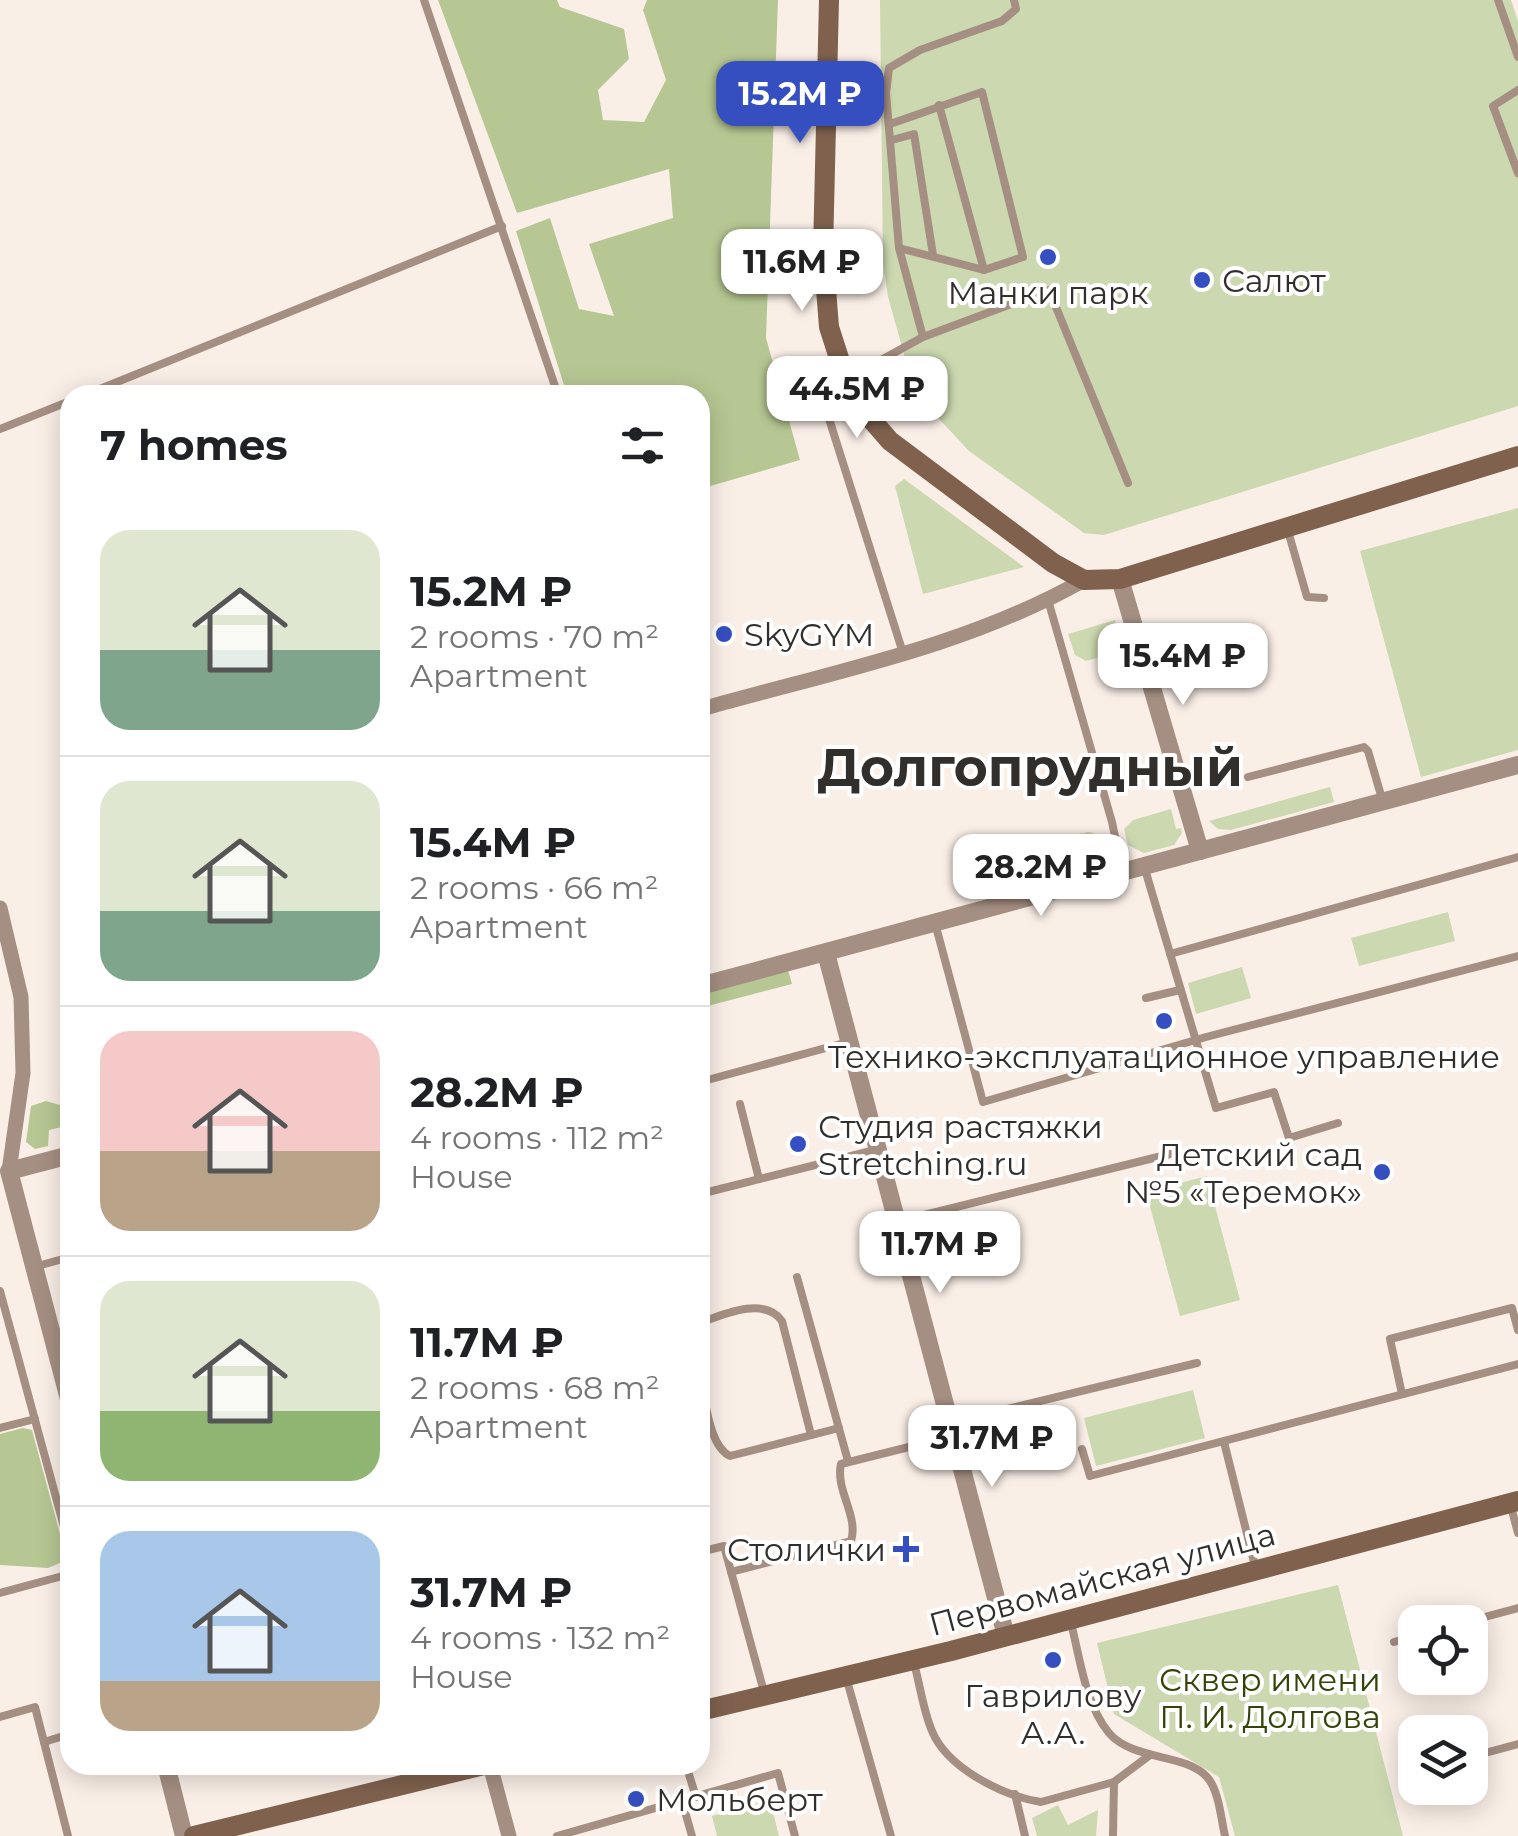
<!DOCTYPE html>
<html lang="en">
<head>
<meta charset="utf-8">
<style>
  body { margin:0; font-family:Montserrat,sans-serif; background:#f6f6f6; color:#202124; height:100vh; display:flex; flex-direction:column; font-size:38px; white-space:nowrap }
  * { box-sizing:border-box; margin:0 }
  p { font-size:32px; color:#757577 }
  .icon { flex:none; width:55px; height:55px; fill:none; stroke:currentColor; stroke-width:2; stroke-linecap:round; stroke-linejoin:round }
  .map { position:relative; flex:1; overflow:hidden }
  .drawer { position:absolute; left:60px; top:385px; width:650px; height:1390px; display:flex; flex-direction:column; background:#fff; border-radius:30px; box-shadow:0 5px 25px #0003 }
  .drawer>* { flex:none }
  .tools { position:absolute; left:1398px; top:1605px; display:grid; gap:20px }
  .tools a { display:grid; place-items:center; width:90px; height:90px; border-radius:20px; background:#fff; box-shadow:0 5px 25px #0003; font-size:50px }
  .price { position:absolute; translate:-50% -85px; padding:0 22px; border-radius:20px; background:#fff; color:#222; font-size:32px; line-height:65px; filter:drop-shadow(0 2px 5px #0008) }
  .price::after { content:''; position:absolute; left:50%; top:60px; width:30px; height:22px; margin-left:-15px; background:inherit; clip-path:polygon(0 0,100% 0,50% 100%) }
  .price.current { background:#364fc0; color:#fff }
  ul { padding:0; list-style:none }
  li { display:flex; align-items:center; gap:30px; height:250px; padding:0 40px }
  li+li { border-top:2px solid #e0e0e0 }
  li span { display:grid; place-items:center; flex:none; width:280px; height:200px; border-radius:30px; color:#555 }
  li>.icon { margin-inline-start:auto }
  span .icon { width:120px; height:120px; fill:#fffc; stroke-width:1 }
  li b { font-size:42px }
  h2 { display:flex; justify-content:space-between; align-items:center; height:120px; padding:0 40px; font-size:42px }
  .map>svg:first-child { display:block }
</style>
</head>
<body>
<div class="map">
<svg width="1518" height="1836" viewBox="0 0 1518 1836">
  <rect width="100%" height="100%" fill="#faefe7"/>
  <g fill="#cbd8b0">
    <polygon points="880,0 1511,0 1518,21 1518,406 1104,535 1084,533 969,451 915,393 888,297 883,263"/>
    <polygon points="904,479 1024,567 923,594 895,486"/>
    <polygon points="1518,508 1518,750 1421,777 1360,551"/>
    <polygon points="1115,620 1125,650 1086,661 1075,655 1068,634"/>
    <polygon points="1330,787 1334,802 1231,830 1218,829 1209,821"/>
    <polygon points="1171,809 1176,829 1181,828 1182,833 1174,845 1144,853 1128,845 1124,829 1133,820"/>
    <path d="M1088,832C1105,834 1110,853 1100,865L1090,868L1078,865L1070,850L1032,861C1038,838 1068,837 1088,832Z"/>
    <polygon points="1448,912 1455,941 1359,966 1351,938"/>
    <polygon points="1242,967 1251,998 1196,1014 1188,983"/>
    <polygon points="1207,1176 1240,1300 1180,1316 1146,1192"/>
    <polygon points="1193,1390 1205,1438 1096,1466 1084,1418"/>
    <polygon points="1338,1585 1403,1836 1235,1836 1219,1777 1114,1714 1097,1643"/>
    <polygon points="770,1800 779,1836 717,1836 712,1816"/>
    <polygon points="1058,1805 1068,1825 1098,1810 1096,1836 1037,1836 1032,1818"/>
  </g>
  <g fill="#b6c793">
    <polygon points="438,0 557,0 560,7 624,29 629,59 598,90 603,120 644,122 666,80 643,10 647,0 778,0 766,338 800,460 700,489 700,395 567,395 516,231 550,218 579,309 614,316 589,244 673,218 669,169 517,213"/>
    <polygon points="788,970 792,984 700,1008 700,994"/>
    <polygon points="46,1101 70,1108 70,1125 49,1130 48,1146 35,1149 26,1142 31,1106"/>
    <polygon points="23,1428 32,1430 67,1560 48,1568 0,1565 0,1434"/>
  </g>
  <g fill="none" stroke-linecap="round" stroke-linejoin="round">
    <g stroke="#a58f82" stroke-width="8">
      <polyline points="424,0 558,395"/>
      <polyline points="1498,0 1518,57"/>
      <polyline points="1518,90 1493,106 1518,173"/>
      <polyline points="939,105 984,270"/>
      <polyline points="890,124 982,92 1023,257 984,270 899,248 886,93 889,68 920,50 1002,21 1016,9 1014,0"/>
      <polyline points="892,140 914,134 933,255"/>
      <polyline points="899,248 923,337"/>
      <path d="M838,368C826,379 826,390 825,406L903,653"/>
      <polyline points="850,377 923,337 1049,290 1128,483"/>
      <polyline points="85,395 502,226"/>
      <polyline points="0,429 70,401"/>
      <polyline points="1288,531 1307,597 1324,598"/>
      <polyline points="1048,600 1112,822 1122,870"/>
      <polyline points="1248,777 1364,747 1368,751 1383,802"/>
      <polyline points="1144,866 1216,1108 1274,1092 1289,1138 1338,1123"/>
      <polyline points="935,923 983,1102 1206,1037 1518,956"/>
      <polyline points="1170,954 1518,857"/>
      <polyline points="1146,998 1180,990"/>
      <polyline points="700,1082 848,1042"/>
      <polyline points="740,1104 759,1179"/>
      <polyline points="700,1194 875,1150"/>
      <polyline points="896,1222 1178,1152"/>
      <polyline points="34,1267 70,1257"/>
      <polyline points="797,1277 848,1461"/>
      <polyline points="0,1291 70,1549"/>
      <path d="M700,1323C724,1314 764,1296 782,1321L811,1435"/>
      <path d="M700,1380C706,1401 709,1446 730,1456L839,1428"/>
      <polyline points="1402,1394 1390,1339 1512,1308 1518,1330"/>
      <polyline points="950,1423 1197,1363"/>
      <polyline points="0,1428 35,1419"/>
      <polyline points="1224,1442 1256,1570"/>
      <polyline points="1082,1449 1090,1476 1518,1364"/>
      <polyline points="1510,1503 1518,1533"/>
      <polyline points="700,1552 724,1546 764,1692"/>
      <path d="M731,1572L851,1541C859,1516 835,1490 841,1464L953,1436"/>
      <polyline points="0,1593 70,1574"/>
      <polyline points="1466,1622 1518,1608"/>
      <path d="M1071,1623C1080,1658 1085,1704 1109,1733C1133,1761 1185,1753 1207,1777C1219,1790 1221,1819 1225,1836"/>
      <polyline points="1394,1642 1415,1636"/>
      <path d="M914,1663C920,1685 923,1710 932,1731C947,1768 1003,1796 1041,1802L1114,1782L1150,1755"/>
      <polyline points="846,1677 891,1836"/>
      <polyline points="0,1717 35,1707 68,1836"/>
      <polyline points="44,1742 70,1734"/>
      <polyline points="1470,1757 1518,1744"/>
      <polyline points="686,1765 696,1797"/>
      <polyline points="1405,1774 1415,1772"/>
      <polyline points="1015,1794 1025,1836"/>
      <polyline points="682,1801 692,1836"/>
      <polyline points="557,1836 778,1773 795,1836"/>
      <polyline points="1113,1836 1114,1782"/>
    </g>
    <g stroke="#a58f82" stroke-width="15">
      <path d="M705,708C833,672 968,646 1084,580"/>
      <polyline points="0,908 21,997 23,1073 9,1171"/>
      <polyline points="490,1765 509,1836"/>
    </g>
    <g stroke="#a58f82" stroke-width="18">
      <polyline points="1120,579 1200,851"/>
      <polyline points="826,953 1006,1636"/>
      <polyline points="700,986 1518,765"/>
      <polyline points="70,1155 9,1171 70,1403"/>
      <polyline points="166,1765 184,1836"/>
    </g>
    <g stroke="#7f614e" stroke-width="20">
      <polyline points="829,0 823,251 829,327 846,380 870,418 890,441 1053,563 1084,580 1120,579 1518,456"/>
      <polyline points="700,1711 951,1651 1518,1501"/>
      <polyline points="194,1836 484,1765"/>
    </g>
  </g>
  <g fill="#364fc0" stroke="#fff" stroke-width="4">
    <circle cx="1048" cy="257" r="10"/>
    <circle cx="1202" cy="280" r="10"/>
    <circle cx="724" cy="634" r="10"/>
    <circle cx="1164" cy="1021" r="10"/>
    <circle cx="798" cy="1144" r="10"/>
    <circle cx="1382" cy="1172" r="10"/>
    <path d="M901 1534h10v10h10v10h-10v10h-10v-10h-10v-10h10z"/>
    <circle cx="1053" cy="1660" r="10"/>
    <circle cx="636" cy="1799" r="10"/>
  </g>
  <g text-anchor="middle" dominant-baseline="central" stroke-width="8" stroke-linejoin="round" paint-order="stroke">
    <g font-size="32" fill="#322e2b" stroke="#fff" text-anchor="start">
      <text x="1222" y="280">Салют</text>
      <text x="1048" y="292" text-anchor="middle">Манки парк</text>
      <text x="744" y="634">SkyGYM</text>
      <text x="1164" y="1056" text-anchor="middle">Технико-эксплуатационное управление</text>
      <text x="818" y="1126">Студия растяжки<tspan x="818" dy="37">Stretching.ru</tspan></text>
      <text x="1362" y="1154" text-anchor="end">Детский сад<tspan x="1362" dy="37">№5 «Теремок»</tspan></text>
      <text x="886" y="1549" text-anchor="end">Столички</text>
      <text x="1053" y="1695" text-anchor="middle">Гаврилову<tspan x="1053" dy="37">А.А.</tspan></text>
      <text x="656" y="1799">Мольберт</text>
    </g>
    <g font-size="32" fill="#322e2b" stroke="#fff">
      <text transform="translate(1102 1579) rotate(-15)">Первомайская улица</text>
    </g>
    <g font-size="32" fill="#344307" stroke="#fff">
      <text x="1270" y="1679">Сквер имени<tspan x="1270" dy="37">П. И. Долгова</tspan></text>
    </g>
    <g font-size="52" font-weight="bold" fill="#322e2b" stroke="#fff">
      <text x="1030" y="767">Долгопрудный</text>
    </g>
  </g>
</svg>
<div class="tools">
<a><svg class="icon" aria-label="locate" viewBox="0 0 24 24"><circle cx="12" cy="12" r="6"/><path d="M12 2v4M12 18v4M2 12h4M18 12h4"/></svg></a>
<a><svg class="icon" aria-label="layers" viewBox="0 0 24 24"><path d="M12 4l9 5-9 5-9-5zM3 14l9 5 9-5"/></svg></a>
</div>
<b class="price current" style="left:800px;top:146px">15.2M ₽</b>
<b class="price" style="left:802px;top:314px">11.6M ₽</b>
<b class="price" style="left:857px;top:441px">44.5M ₽</b>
<b class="price" style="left:1183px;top:708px">15.4M ₽</b>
<b class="price" style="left:1041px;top:919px">28.2M ₽</b>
<b class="price" style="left:940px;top:1296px">11.7M ₽</b>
<b class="price" style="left:992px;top:1490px">31.7M ₽</b>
<section class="drawer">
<h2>7 homes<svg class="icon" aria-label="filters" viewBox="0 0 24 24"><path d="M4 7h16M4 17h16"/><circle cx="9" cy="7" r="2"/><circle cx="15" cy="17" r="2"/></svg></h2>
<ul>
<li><span style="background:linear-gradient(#dfe7d0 60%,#7fa58c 0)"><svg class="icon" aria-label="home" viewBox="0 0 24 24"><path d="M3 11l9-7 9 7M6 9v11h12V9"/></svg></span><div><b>15.2M ₽</b><p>2 rooms · 70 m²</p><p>Apartment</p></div></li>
<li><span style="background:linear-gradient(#dfe7d0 65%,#7fa58c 0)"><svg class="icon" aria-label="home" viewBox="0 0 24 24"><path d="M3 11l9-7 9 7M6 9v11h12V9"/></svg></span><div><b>15.4M ₽</b><p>2 rooms · 66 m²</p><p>Apartment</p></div></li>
<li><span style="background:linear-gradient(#f6c9c9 60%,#b9a48a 0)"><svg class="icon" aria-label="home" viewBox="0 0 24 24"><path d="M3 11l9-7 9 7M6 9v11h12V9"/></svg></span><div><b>28.2M ₽</b><p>4 rooms · 112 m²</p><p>House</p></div></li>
<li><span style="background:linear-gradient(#dfe7d0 65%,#8fb573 0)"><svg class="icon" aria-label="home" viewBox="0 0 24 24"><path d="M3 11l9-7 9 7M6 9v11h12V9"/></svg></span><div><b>11.7M ₽</b><p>2 rooms · 68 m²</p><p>Apartment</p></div></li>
<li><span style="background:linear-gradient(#a9c7e8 75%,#b9a48a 0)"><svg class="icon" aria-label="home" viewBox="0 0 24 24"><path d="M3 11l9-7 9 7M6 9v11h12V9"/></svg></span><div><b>31.7M ₽</b><p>4 rooms · 132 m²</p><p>House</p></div></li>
</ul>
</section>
</div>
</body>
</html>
